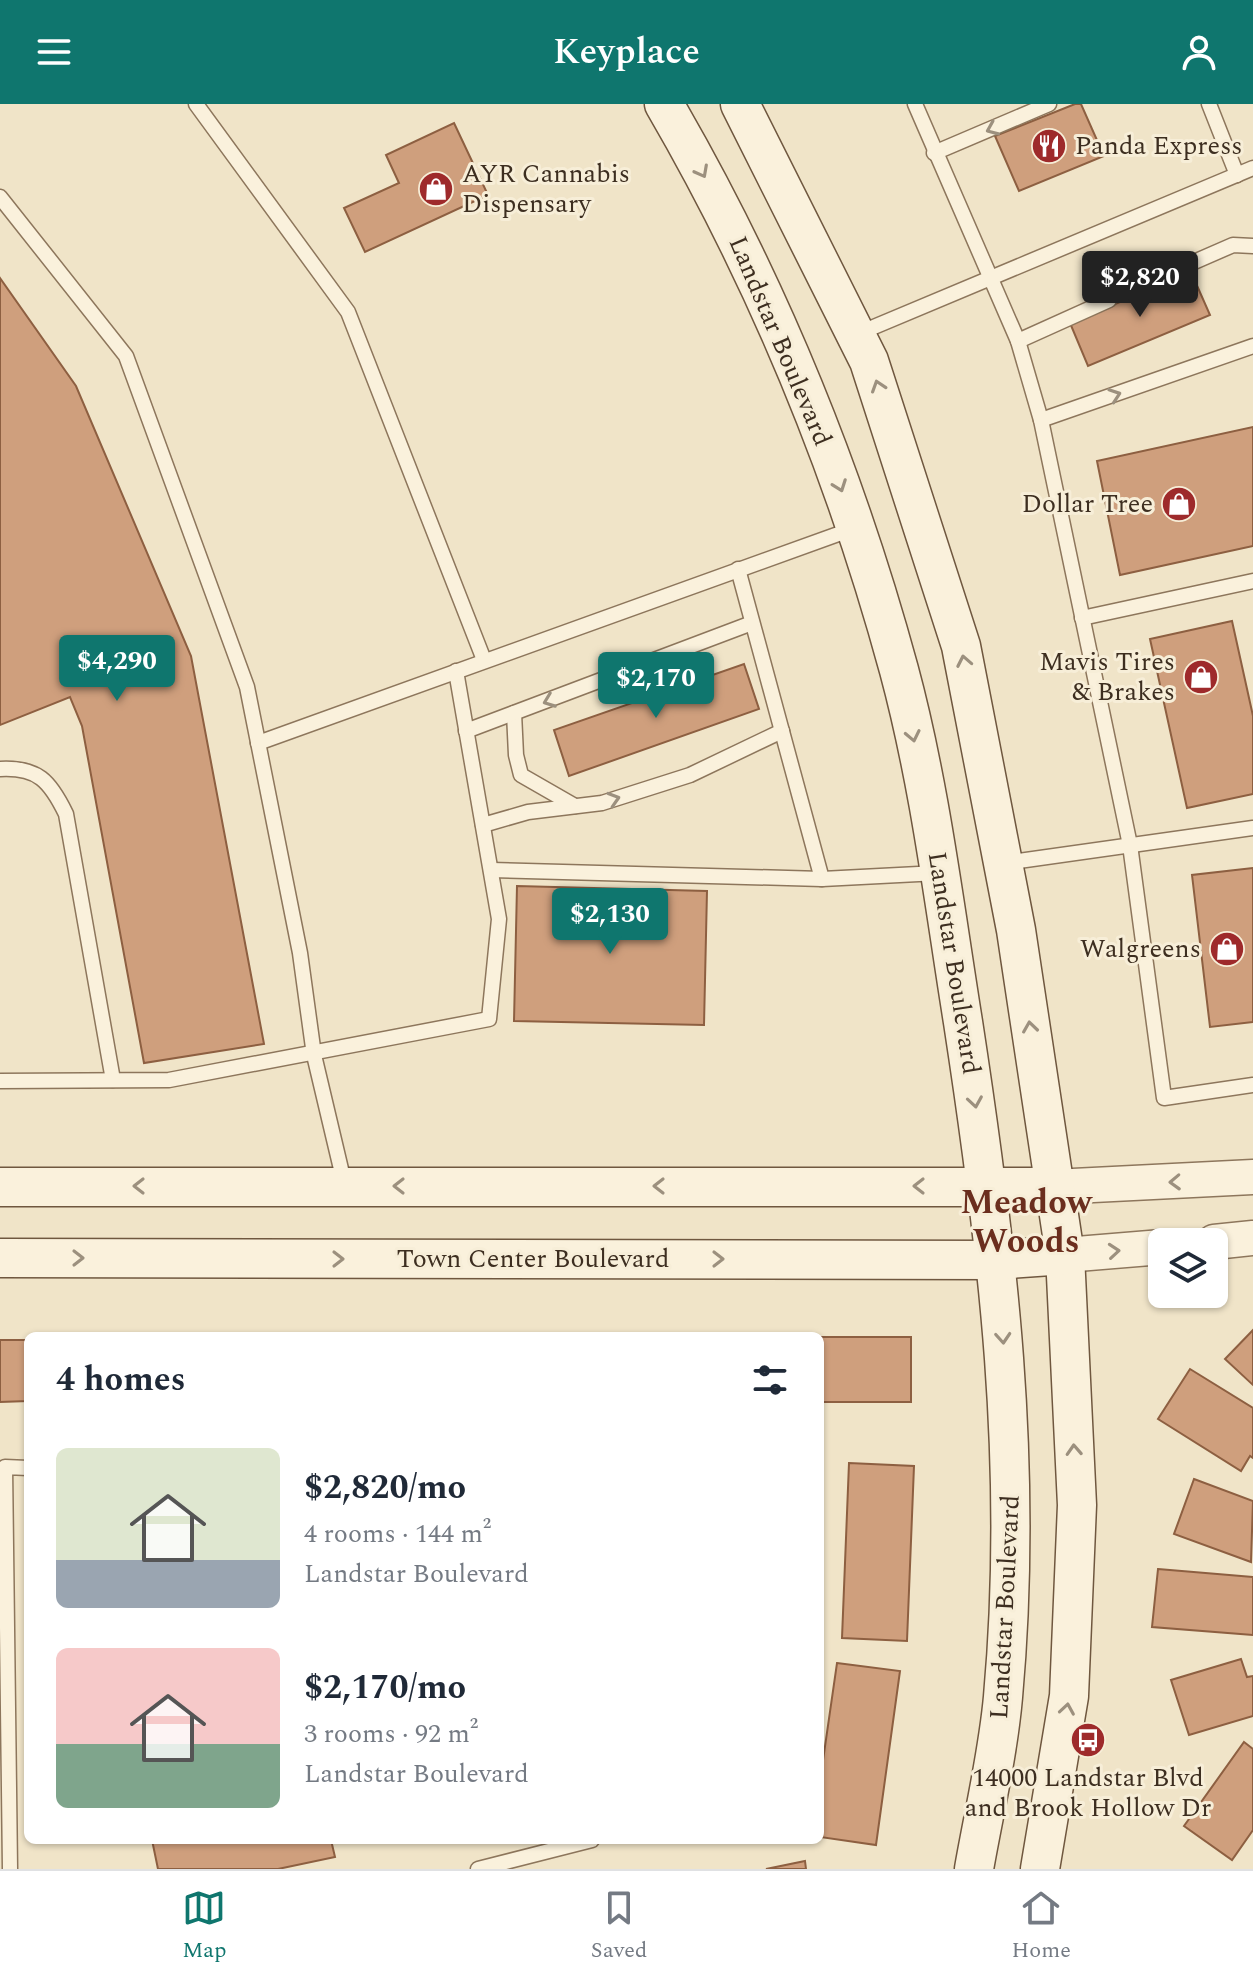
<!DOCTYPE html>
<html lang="en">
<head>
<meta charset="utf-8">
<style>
  body { margin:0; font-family:Spectral,serif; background:#f2f2f3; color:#1f2937; height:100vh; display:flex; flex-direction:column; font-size:30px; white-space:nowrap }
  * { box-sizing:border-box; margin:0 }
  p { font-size:26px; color:#747a83 }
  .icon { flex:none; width:44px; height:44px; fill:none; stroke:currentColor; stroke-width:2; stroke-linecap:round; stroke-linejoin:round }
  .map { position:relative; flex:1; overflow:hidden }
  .side { position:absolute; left:24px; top:1228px; width:800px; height:512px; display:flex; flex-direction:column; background:#fff; border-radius:12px; box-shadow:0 2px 6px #0004 }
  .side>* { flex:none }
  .fabs { position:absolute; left:1148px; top:1124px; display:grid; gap:16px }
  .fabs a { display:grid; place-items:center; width:80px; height:80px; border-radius:12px; background:#fff; box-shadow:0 2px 6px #0004; font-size:40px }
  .price { position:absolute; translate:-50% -68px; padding:0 18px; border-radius:8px; background:#0f766e; color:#fff; font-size:26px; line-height:52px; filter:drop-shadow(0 2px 4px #0008) }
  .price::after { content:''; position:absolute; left:50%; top:48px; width:24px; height:18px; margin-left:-12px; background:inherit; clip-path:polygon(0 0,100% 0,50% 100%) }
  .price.active { background:#222; color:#fff }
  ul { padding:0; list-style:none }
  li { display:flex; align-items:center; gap:24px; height:200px; padding:0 32px }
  li span { display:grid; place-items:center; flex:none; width:224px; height:160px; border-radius:12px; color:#555 }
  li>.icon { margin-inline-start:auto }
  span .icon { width:96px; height:96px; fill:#fffc; stroke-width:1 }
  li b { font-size:34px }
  h2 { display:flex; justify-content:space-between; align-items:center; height:96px; padding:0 32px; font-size:34px }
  header { display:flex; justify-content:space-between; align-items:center; height:104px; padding:0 32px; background:#0f766e; color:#fff; font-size:36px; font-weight:600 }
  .tab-bar { display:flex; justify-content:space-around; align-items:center; height:112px; border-top:2px solid #e0e1e3; background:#fff; font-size:22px; color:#747a83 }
  .tab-bar a { display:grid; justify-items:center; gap:4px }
  .tab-bar .active { color:#0f766e }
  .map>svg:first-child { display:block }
</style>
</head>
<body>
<header><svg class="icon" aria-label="menu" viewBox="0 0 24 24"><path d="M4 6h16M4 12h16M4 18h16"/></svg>Keyplace<svg class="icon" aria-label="person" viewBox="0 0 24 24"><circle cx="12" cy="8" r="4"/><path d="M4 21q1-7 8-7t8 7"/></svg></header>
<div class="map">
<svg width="1253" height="1765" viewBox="0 0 1253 1765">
  <rect width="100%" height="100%" fill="#f0e4c8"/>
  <g fill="#cf9f7d" stroke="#8d5f41" stroke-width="2">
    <polygon points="1075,0 1081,0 1104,52 1019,87 995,32"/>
    <polygon points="454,19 488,91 365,148 344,104 399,79 386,51"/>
    <polygon points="1191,168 1210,211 1088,262 1070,219"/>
    <polygon points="0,174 76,282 191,552 264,940 144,959 82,622 70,593 0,621"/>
    <polygon points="1253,323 1253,442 1120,471 1097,357"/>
    <polygon points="1232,517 1253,612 1253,690 1187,704 1150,535"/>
    <polygon points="744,560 759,605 569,672 554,626"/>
    <polygon points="1253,764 1253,918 1210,923 1192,771"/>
    <polygon points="517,782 707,787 704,921 514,917"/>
    <polygon points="1253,1226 1253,1281 1225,1255"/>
    <rect x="820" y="1233" width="91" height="65"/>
    <polygon points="0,1236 28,1236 28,1297 0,1298"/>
    <polygon points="1190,1265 1253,1304 1253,1354 1250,1352 1241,1367 1158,1315"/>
    <polygon points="849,1359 914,1362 907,1537 842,1534"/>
    <polygon points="1194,1375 1253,1397 1251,1458 1174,1430"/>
    <polygon points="1158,1465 1253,1473 1253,1531 1152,1523"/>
    <polygon points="1241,1555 1247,1573 1253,1572 1253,1612 1189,1631 1171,1576"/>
    <polygon points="837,1559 900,1567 876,1741 820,1733 820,1677"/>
    <polygon points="1244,1638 1253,1645 1253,1726 1232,1756 1184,1722"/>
    <polygon points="152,1736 331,1736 335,1753 278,1765 158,1765"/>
    <polygon points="805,1757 806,1765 766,1765"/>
  </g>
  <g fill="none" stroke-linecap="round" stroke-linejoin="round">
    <g stroke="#8d765c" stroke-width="17">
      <g id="service">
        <polyline points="196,0 348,208 484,556"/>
        <polyline points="915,0 1018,237 1041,316 1130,741 1164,994 1253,981"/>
        <polyline points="1209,0 1237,71"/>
        <polyline points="934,49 1049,0"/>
        <polyline points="0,93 126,252 247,583 300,849 314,951 345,1082"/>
        <polyline points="1132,185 1233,141 1253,142"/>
        <polyline points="857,230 1253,64"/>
        <polyline points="1018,237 1109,196"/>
        <polyline points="1041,316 1253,242"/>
        <polyline points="738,465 822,775 938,769"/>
        <polyline points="1082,514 1253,477"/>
        <polyline points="514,609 516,651 521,671 575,702"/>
        <polyline points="466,627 752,519"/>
        <polyline points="258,639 855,424"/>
        <path d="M0,665C38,663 50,677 66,710L113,976"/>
        <polyline points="483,721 528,708 602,699 690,671 782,627"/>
        <polyline points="1004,759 1253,724"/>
        <polyline points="491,766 822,775"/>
        <polyline points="0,977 169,976 489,915 499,815 456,567"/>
        <polyline points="10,1765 5,1363 28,1364"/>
        <polyline points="478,1765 592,1736"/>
      </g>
    </g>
    <g stroke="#8d765c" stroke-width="37">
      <g id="tertiary">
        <polyline points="1053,1083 1253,1073"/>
        <polyline points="1214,1138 1253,1134"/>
        <polyline points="1065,1151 1162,1143"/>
      </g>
    </g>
    <g stroke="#6f573f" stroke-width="41">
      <g id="secondary">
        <path d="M664,0C767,177 845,368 899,566C930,681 944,800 963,918C998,1146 1024,1362 1003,1593C998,1650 984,1708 974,1765"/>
        <polyline points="740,0 869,257 961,542 1016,826 1065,1151 1077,1401 1069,1592 1040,1765"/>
        <polyline points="0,1083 1053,1083"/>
        <polyline points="0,1154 996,1156 1065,1151"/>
      </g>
    </g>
    <use href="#service" stroke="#faf1dc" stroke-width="14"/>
    <use href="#tertiary" stroke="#faf1dc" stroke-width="34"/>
    <use href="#secondary" stroke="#faf1dc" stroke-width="38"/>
  </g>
  <defs><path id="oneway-chevron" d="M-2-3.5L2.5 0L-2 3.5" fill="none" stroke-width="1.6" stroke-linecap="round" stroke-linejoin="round" transform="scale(2)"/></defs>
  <g stroke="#9c907e">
    <use href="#oneway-chevron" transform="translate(992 25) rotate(157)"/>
    <use href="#oneway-chevron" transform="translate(702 68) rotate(62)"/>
    <use href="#oneway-chevron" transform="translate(878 282) rotate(-108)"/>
    <use href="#oneway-chevron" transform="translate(1115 291) rotate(-19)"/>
    <use href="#oneway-chevron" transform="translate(840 382) rotate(70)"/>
    <use href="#oneway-chevron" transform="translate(964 557) rotate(-101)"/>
    <use href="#oneway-chevron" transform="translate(549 597) rotate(159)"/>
    <use href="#oneway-chevron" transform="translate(913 632) rotate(78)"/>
    <use href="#oneway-chevron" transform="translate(614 695) rotate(-17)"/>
    <use href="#oneway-chevron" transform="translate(1030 923) rotate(-98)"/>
    <use href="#oneway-chevron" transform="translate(975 998) rotate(81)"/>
    <use href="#oneway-chevron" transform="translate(1175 1078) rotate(178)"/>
    <use href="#oneway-chevron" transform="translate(139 1082) rotate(180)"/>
    <use href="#oneway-chevron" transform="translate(399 1082) rotate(180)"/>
    <use href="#oneway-chevron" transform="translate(659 1082) rotate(180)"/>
    <use href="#oneway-chevron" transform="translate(919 1082) rotate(180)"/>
    <use href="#oneway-chevron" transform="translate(1114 1147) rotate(-5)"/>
    <use href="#oneway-chevron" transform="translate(78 1154)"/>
    <use href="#oneway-chevron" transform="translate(338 1155)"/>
    <use href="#oneway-chevron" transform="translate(718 1155)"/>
    <use href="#oneway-chevron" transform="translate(1003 1234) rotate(86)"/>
    <use href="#oneway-chevron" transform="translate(1074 1346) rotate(-93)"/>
    <use href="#oneway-chevron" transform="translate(1067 1605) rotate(-81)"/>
  </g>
  <defs>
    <g id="restaurant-disc" transform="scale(1.8)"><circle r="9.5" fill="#9e2a2b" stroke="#f7eed8"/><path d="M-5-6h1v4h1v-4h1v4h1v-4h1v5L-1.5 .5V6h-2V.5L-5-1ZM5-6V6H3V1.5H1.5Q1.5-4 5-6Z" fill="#fff"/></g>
    <g id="shop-disc" transform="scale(1.8)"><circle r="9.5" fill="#9e2a2b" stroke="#f7eed8"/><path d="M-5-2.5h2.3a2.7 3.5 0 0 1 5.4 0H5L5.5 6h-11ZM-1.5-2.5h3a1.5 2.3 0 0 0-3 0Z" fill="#fff"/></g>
    <g id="bus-disc" transform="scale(1.8)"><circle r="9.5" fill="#9e2a2b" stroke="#f7eed8"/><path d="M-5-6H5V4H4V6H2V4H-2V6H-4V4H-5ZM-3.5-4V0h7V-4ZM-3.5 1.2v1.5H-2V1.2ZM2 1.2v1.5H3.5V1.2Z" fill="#fff"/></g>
  </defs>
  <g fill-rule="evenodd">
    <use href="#restaurant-disc" x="1049" y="42"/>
    <use href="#shop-disc" x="436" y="85"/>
    <use href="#shop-disc" x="1179" y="400"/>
    <use href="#shop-disc" x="1201" y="573"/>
    <use href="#shop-disc" x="1227" y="845"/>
    <use href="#bus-disc" x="1088" y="1636"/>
  </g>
  <g text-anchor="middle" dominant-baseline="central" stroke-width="6" stroke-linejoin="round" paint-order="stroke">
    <g font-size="26" fill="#3d2e20" stroke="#f7eed8" text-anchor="end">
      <text x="1075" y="42" text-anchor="start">Panda Express</text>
      <text x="462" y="70" text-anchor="start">AYR Cannabis<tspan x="462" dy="30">Dispensary</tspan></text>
      <text x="1153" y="400">Dollar Tree</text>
      <text x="1175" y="558">Mavis Tires<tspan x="1175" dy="30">&amp; Brakes</tspan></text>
      <text x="1201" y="845">Walgreens</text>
      <text x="1088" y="1674" text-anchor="middle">14000 Landstar Blvd<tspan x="1088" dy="30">and Brook Hollow Dr</tspan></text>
    </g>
    <g font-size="26" fill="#3d2e20" stroke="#f7eed8">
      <text transform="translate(780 237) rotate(67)">Landstar Boulevard</text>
      <text transform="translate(954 859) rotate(81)">Landstar Boulevard</text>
      <text x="533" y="1155">Town Center Boulevard</text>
      <text transform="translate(1005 1503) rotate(-87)">Landstar Boulevard</text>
    </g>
    <g font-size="34" font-weight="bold" fill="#6b2e1e" stroke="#f7eed8">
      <text x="1026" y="1099">Meadow<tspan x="1026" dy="39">Woods</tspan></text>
    </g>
  </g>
</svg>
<div class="fabs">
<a><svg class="icon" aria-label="layers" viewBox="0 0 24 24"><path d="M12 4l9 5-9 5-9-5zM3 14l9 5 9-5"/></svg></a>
</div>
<b class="price active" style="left:1140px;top:215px">$2,820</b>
<b class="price" style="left:117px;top:599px">$4,290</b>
<b class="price" style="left:656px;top:616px">$2,170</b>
<b class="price" style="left:610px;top:852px">$2,130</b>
<section class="side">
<h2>4 homes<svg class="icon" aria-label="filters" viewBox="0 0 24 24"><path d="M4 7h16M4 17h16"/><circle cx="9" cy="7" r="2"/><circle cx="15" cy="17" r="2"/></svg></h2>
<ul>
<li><span style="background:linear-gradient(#dfe7d0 70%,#9aa5b1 0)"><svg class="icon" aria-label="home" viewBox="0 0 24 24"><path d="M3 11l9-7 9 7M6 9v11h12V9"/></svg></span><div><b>$2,820/mo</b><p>4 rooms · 144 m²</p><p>Landstar Boulevard</p></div></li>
<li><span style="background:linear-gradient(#f6c9c9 60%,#7fa58c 0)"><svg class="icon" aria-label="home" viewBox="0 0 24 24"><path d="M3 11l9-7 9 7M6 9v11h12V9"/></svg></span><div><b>$2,170/mo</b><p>3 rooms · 92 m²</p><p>Landstar Boulevard</p></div></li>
</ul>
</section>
</div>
<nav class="tab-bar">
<a class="active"><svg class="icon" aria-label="map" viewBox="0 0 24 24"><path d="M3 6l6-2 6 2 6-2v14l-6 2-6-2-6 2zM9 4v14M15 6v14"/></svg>Map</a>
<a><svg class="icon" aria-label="saved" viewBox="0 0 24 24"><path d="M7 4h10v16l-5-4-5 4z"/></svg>Saved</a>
<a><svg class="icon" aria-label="home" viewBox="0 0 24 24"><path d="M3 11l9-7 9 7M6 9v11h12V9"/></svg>Home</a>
</nav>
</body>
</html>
